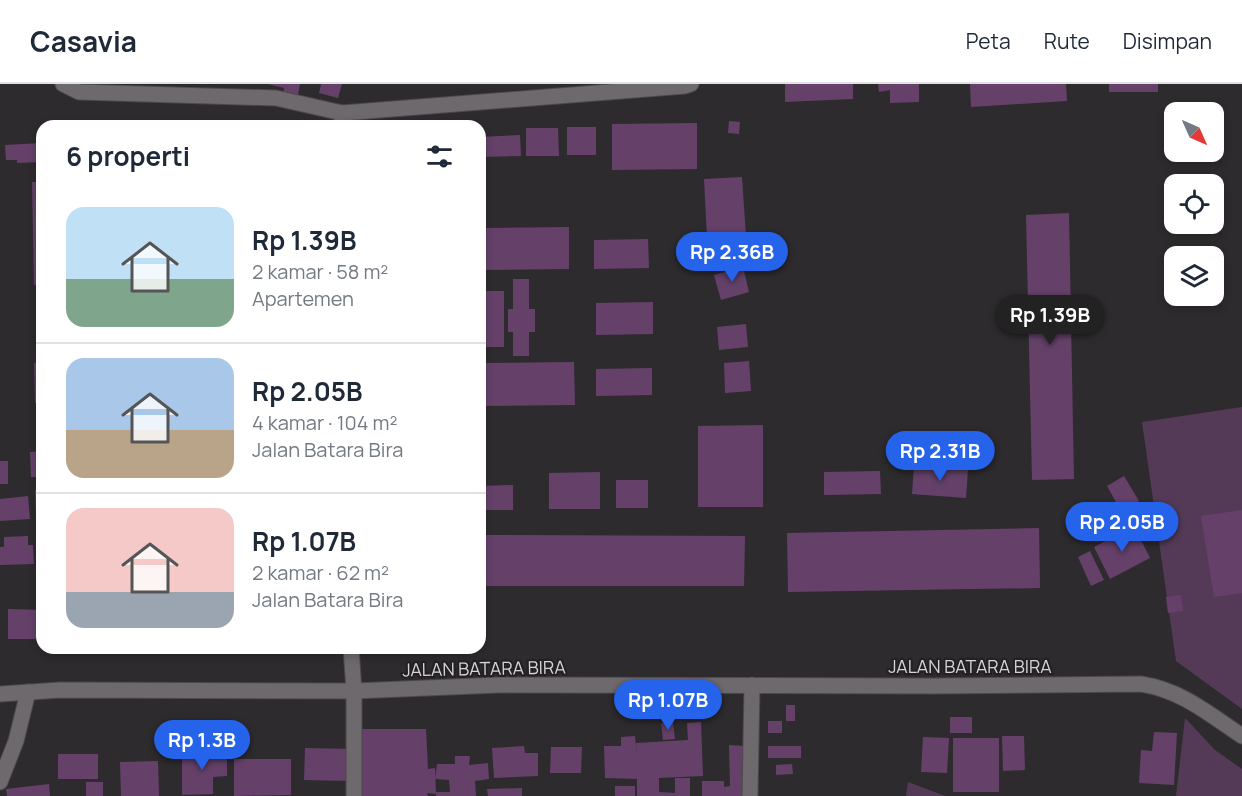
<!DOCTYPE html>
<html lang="id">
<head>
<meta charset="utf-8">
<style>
  body { margin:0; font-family:Manrope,sans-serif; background:#f2f2f3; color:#1f2937; height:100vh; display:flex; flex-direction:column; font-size:22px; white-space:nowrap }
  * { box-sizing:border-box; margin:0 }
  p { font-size:20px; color:#747a83 }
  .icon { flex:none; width:33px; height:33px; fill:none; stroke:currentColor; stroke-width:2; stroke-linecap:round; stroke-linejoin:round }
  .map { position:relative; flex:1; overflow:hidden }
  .drawer { position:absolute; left:36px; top:36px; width:450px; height:534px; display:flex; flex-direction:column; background:#fff; border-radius:18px; box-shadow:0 3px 9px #0003 }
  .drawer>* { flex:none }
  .needle { width:39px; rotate:135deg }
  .controls { position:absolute; left:1164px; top:18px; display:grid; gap:12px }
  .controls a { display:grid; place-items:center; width:60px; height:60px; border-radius:12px; background:#fff; box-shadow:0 3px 9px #0003; font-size:30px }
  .price { position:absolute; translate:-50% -51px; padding:0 14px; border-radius:21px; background:#2563eb; color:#fff; font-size:20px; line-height:39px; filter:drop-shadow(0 2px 3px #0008) }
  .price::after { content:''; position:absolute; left:50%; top:36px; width:18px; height:14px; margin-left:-9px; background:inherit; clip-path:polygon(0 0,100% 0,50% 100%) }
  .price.on { background:#222; color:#fff }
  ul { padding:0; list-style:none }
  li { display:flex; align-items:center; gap:18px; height:150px; padding:0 30px }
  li+li { border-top:2px solid #e0e1e3 }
  li span { display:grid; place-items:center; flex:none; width:168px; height:120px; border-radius:18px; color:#555 }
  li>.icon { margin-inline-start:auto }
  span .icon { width:72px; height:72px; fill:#fffc; stroke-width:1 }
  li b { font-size:26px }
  h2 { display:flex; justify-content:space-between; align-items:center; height:72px; padding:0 30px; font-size:26px }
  header { display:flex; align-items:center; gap:36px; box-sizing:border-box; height:84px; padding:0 30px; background:#fff; border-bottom:2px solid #e0e1e3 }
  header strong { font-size:28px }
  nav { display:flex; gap:33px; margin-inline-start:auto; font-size:21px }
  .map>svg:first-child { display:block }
</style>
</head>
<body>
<header>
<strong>Casavia</strong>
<nav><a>Peta</a><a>Rute</a><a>Disimpan</a></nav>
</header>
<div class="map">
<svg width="1242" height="712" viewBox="0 0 1242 712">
  <rect width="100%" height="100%" fill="#2e2b2f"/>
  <g fill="#543a57">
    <polygon points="1242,323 1242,625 1176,577 1142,338"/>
    <polygon points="1185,634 1215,666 1242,685 1242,712 1176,712"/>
    <polygon points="908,698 945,712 906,712"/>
  </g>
  <g fill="#65416a">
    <polygon points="268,0 300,0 298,11 283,9 284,4"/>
    <polygon points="321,0 342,0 338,14 319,9"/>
    <polygon points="785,0 853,0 853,15 785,18"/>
    <polygon points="878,0 919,0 919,18 890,19 890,6 879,8"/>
    <polygon points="970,0 1066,0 1067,17 971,23"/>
    <rect x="1109" y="0" width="49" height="8"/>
    <polygon points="729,37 740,38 739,50 728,49"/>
    <polygon points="697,39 697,85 612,86 612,40"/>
    <rect x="567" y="43" width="29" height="28"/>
    <polygon points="526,44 558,44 559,72 526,72"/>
    <polygon points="520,51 521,72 480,73 480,53"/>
    <polygon points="42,59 42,78 17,79 17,76 6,76 5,61"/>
    <polygon points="742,93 746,152 707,154 704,95"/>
    <polygon points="32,98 42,98 42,201 34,201"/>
    <polygon points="1069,129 1074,395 1032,396 1026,131"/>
    <polygon points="569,143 569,185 480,186 480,144"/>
    <polygon points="648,155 649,184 594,185 594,156"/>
    <polygon points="743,183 749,208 721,216 714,191"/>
    <polygon points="513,195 529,195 529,225 535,225 535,248 529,248 529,272 513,272 513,248 508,248 508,225 513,225"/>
    <rect x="480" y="207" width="24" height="56"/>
    <polygon points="653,218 653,250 596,251 596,219"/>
    <polygon points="746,240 748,263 719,266 717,243"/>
    <polygon points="749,277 751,307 725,309 724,279"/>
    <polygon points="574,278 575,321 480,322 480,279"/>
    <polygon points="34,279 42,279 42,319 35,319"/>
    <polygon points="652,284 652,311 596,312 596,285"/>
    <polygon points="763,341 763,423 698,423 698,342"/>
    <polygon points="42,367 42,393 31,393 30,368"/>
    <rect x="0" y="377" width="8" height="23"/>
    <polygon points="914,381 968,385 966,414 912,410"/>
    <polygon points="880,387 881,410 824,411 824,388"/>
    <polygon points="600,388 600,425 549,425 549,389"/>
    <polygon points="1124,392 1139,417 1121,427 1107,402"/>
    <rect x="616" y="396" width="32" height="28"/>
    <polygon points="513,401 513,426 480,426 480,402"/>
    <polygon points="35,406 42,406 42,457 37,458"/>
    <polygon points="28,412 30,435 0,437 0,415"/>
    <polygon points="1242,426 1242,509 1214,513 1201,432"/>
    <polygon points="1134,442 1150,474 1110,495 1094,463"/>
    <polygon points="1039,444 1040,504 788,508 787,449"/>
    <polygon points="480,451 745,452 744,502 480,502"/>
    <polygon points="28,452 28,461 33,461 34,480 0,481 0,463 4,463 4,453"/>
    <polygon points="1090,467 1104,496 1091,502 1078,473"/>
    <polygon points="1181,511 1183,527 1168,529 1166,513"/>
    <polygon points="8,525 42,526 42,555 8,555"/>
    <rect x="786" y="621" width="9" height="16"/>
    <rect x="950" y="633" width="22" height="16"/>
    <rect x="768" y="637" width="14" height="12"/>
    <polygon points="673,638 675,655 663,656 661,639"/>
    <polygon points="701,638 703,692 659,694 659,708 675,709 675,694 690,694 690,712 637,712 637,695 605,694 604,662 621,662 621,653 635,652 637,673 636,659 688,656 687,639"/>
    <polygon points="360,645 426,645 428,685 435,684 436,710 427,709 428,712 362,712"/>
    <polygon points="1154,648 1177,649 1174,701 1139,699 1141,666 1152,667"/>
    <polygon points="1002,652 1024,652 1025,686 1003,687"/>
    <polygon points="923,653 949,654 947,689 921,688"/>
    <rect x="953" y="654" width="46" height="54"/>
    <polygon points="729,661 744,662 745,712 702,712 702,697 724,697 724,703 730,702"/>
    <polygon points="524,662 525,669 538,669 538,692 494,694 492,664"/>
    <rect x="768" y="662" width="33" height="12"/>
    <polygon points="551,663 582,663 581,689 550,689"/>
    <polygon points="305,664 352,665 352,697 304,696"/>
    <polygon points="182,667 227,667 227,692 213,693 213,710 182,711"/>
    <rect x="58" y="670" width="40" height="25"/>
    <polygon points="455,672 470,672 469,681 488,679 489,695 475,697 476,712 436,712 436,708 450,708 449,696 435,695 437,680 455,680"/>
    <polygon points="234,675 291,675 291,711 234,712"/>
    <polygon points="158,677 159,712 121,712 120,678"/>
    <polygon points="792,680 793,690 776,691 776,681"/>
    <rect x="86" y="698" width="17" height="14"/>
    <polygon points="49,700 50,712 7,712 6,705"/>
    <rect x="615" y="702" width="20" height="10"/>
    <polygon points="522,704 522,712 488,712 487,705"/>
  </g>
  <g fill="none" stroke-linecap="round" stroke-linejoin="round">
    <g stroke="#4c494d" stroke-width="17">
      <g id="minor">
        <polyline points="63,0 79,8 276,14 342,29"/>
        <polyline points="342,42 342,29 685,2 691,0"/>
        <polyline points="351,564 354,607 354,712"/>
        <path d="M0,610L60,606L354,607L499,601L934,602L1141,600C1181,606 1209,630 1242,652"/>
        <polyline points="0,698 16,657 28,608"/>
        <polyline points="750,712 752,601"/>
      </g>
    </g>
    <use href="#minor" stroke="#6d696d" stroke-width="15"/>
  </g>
  <g text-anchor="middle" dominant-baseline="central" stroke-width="4.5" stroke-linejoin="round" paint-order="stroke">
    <g font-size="18" fill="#d6d4d7" stroke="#242125">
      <text x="970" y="582">JALAN BATARA BIRA</text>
      <text transform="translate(484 584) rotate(-1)">JALAN BATARA BIRA</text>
    </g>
  </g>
</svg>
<div class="controls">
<a><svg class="needle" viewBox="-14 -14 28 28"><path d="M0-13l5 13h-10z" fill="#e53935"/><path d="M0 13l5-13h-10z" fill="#747a83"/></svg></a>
<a><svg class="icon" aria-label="locate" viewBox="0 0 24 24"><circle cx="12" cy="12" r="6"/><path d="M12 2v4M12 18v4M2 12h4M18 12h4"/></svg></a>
<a><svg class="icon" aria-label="layers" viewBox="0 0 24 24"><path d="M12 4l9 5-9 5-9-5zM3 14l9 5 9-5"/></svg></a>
</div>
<b class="price" style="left:732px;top:199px">Rp 2.36B</b>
<b class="price on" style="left:1050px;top:262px">Rp 1.39B</b>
<b class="price" style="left:940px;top:398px">Rp 2.31B</b>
<b class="price" style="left:1122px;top:469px">Rp 2.05B</b>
<b class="price" style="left:668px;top:647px">Rp 1.07B</b>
<b class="price" style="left:202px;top:687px">Rp 1.3B</b>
<section class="drawer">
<h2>6 properti<svg class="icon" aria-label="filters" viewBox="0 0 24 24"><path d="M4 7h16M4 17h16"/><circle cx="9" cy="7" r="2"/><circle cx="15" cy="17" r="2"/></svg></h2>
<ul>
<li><span style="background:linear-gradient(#bfe0f5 60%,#7fa58c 0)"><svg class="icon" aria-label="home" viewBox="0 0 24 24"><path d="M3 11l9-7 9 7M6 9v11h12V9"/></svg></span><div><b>Rp 1.39B</b><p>2 kamar · 58 m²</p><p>Apartemen</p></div></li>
<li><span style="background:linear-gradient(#a9c7e8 60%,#b9a48a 0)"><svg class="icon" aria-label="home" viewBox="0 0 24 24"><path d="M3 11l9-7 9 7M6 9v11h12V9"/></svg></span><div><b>Rp 2.05B</b><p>4 kamar · 104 m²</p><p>Jalan Batara Bira</p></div></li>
<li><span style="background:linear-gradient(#f6c9c9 70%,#9aa5b1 0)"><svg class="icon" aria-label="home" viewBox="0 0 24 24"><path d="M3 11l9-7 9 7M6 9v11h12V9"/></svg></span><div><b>Rp 1.07B</b><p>2 kamar · 62 m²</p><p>Jalan Batara Bira</p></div></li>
</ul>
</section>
</div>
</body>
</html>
